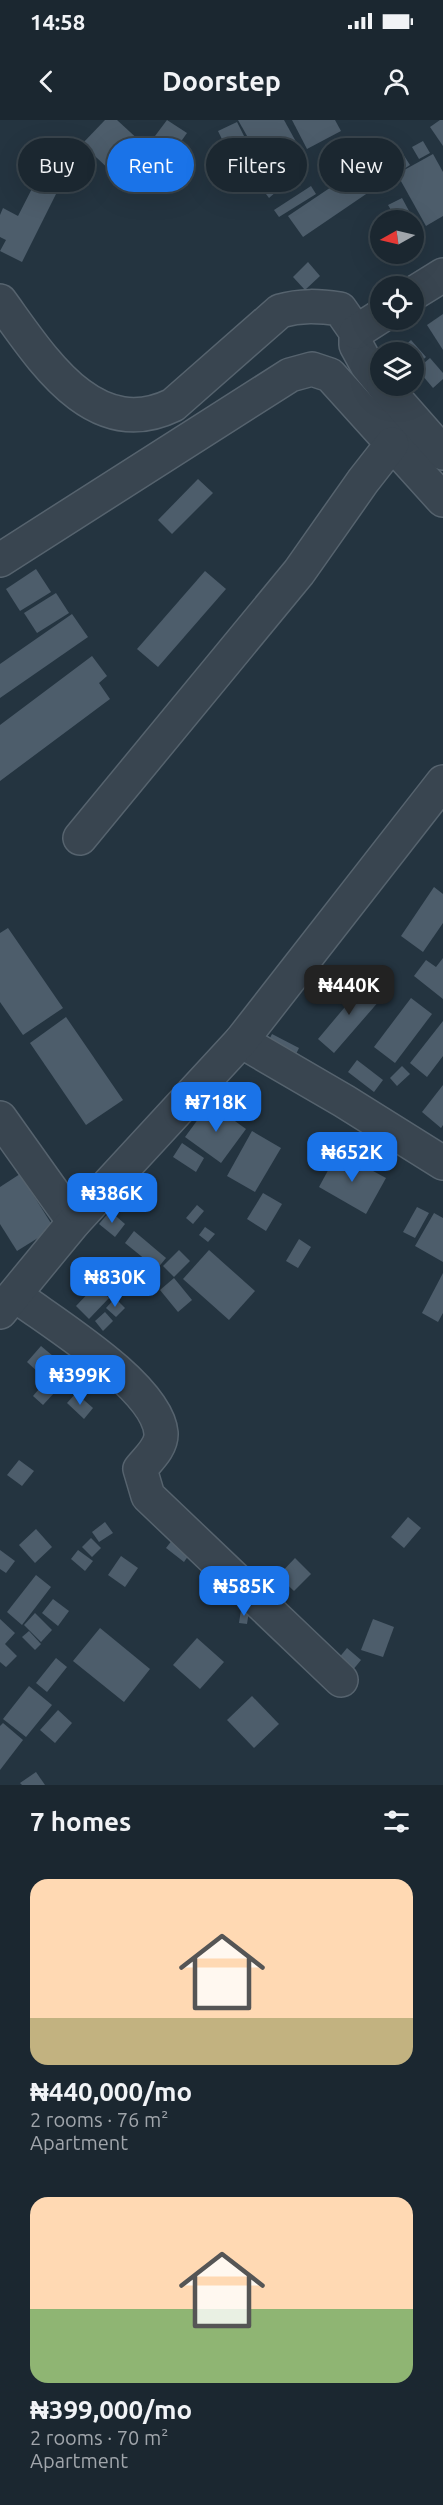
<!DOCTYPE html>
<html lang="en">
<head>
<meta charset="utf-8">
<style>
  body { margin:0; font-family:Ubuntu,sans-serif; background:#242f38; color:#f1f3f6; height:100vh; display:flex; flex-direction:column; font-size:22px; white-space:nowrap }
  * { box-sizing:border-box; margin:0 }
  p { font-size:20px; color:#a0a5ab }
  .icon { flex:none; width:33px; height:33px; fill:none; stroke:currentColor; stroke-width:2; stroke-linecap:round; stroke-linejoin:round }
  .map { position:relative; height:1665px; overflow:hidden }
  .sheet { display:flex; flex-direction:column; background:#1b2730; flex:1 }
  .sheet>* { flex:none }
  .guide { position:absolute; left:18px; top:18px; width:408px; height:54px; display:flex; gap:12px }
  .needle { width:39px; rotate:262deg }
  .tools { position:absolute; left:370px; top:90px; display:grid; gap:12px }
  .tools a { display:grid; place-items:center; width:54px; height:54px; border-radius:50%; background:#1b2730; box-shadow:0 6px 24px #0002,0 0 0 2px #39444c; font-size:30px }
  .price { position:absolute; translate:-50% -51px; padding:0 14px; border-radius:12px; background:#1a73e8; color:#fff; font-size:20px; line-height:39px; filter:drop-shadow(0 2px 3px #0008) }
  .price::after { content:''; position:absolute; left:50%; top:36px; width:18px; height:14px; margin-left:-9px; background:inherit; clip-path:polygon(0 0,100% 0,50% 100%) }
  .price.on { background:#222; color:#fff }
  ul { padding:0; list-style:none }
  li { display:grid; align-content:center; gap:12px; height:318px; padding:0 30px }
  li span { display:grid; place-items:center; height:186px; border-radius:18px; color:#555 }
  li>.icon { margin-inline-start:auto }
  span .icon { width:108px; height:108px; fill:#fffc; stroke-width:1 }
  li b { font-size:26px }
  h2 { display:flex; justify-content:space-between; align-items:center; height:72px; padding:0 30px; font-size:26px }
  .tag { padding:0 21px; border-radius:27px; background:#1b2730; box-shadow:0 6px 24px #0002,0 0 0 2px #39444c; font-size:21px; line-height:54px }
  .tag.on { background:#1a73e8; color:#fff }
  .status { display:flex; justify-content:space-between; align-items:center; height:42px; padding:0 30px; background:#1b2730; direction:ltr }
  .status svg { height:16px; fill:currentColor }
  header { display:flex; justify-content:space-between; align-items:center; height:78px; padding:0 30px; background:#1b2730; font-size:27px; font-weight:700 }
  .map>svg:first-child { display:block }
</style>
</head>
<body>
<div class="status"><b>14:58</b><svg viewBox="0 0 49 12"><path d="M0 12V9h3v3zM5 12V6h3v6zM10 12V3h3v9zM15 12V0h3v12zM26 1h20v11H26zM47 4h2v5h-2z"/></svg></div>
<header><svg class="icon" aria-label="back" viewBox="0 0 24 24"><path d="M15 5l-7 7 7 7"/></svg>Doorstep<svg class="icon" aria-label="person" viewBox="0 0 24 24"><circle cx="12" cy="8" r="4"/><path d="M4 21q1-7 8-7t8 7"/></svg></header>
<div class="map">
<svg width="443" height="1665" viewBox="0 0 443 1665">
  <rect width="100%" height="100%" fill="#243440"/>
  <g fill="#4d5d6b">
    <polygon points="105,0 117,0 142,23 113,53 82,24"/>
    <polygon points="167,0 187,13 175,30 155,16"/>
    <polygon points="238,0 284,0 305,38 271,58"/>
    <polygon points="292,0 335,0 341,11 307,29"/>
    <polygon points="440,0 443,0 443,26 430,7"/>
    <polygon points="237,2 258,44 239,54 218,11"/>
    <polygon points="359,21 364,30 350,37 345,28"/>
    <polygon points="423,21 430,33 419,39 412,27"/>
    <polygon points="77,29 87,34 80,48 70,42"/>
    <polygon points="343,32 349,44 336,51 330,39"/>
    <polygon points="403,34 410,45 401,51 394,39"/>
    <polygon points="433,34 443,52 443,96 426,106 397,54"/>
    <polygon points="361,47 375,68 303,117 288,96"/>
    <polygon points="42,49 63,60 22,142 0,131 6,120 0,117 0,95 3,88 18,96"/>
    <polygon points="271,63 277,71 269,78 263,70"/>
    <polygon points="311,66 316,74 279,97 274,90"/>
    <polygon points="402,78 421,113 414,117 414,100 397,100 388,85"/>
    <polygon points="308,142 320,156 305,170 293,157"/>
    <polygon points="443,194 443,230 427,205"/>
    <polygon points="411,220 426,237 414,248 414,232 399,231"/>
    <polygon points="430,238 443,253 443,259 433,268 417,249"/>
    <polygon points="198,359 213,373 172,414 158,400"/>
    <polygon points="36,449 51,472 20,491 6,469"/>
    <polygon points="205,451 226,469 158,547 137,529"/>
    <polygon points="56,473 69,493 37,513 24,493"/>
    <polygon points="72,494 88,517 0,578 0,544"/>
    <polygon points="92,536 107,556 99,563 110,579 0,661 0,605"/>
    <polygon points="434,767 443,774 443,803 423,832 401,816"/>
    <polygon points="8,808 63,888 23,915 0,882 0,813"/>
    <polygon points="443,838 443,879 414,856 426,840 436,847"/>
    <polygon points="353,857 380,880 334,933 318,919 355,875 346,867"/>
    <polygon points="411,878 432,894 395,943 374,927"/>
    <polygon points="66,897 123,980 86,1005 30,923"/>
    <polygon points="443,901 443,936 427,957 410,943"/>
    <polygon points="272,914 299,928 293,940 266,926"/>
    <polygon points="357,940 383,960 374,972 348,952"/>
    <polygon points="402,946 410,954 397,966 390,958"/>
    <polygon points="443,965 443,1005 441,1008 422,992"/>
    <polygon points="210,983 246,1009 221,1043 185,1017"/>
    <polygon points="252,1011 281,1028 255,1072 227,1056"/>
    <polygon points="182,1023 204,1038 196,1052 173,1037"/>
    <polygon points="338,1032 386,1058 366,1094 319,1067"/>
    <polygon points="20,1054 54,1108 17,1131 0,1104 0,1067"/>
    <polygon points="263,1073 282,1084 266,1111 247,1099"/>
    <polygon points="197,1085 204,1091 193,1104 186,1098"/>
    <polygon points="417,1087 429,1093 415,1118 403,1112"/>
    <polygon points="110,1091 125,1104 115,1117 99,1104"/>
    <polygon points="434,1093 443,1098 443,1142 415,1126"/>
    <polygon points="205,1107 215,1114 208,1122 199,1115"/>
    <polygon points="134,1111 166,1138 157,1149 125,1123"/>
    <polygon points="299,1119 311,1127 298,1148 286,1141"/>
    <polygon points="179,1130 190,1141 174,1157 163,1146"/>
    <polygon points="209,1130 255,1171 229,1200 183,1159"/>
    <polygon points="443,1153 443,1193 438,1202 422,1193"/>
    <polygon points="174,1158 192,1180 178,1192 160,1170"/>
    <polygon points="96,1165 109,1178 89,1199 76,1186"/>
    <polygon points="115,1178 125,1188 116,1197 106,1188"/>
    <polygon points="105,1192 113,1201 103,1211 95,1201"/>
    <polygon points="41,1226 53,1236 39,1253 27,1242"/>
    <polygon points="45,1262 55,1272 43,1285 33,1276"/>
    <polygon points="76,1273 93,1288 84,1299 67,1283"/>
    <polygon points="19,1340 34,1351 22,1366 7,1355"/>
    <polygon points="408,1397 421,1408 404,1428 391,1417"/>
    <polygon points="105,1402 113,1413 99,1422 92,1412"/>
    <polygon points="36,1409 52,1427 35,1443 19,1425"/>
    <polygon points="91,1418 101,1428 92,1437 82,1427"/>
    <polygon points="173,1419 191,1432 184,1442 166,1428"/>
    <polygon points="0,1430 15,1441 6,1453 0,1449"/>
    <polygon points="78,1430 93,1441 85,1451 71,1439"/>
    <polygon points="121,1436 138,1448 125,1467 108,1455"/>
    <polygon points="295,1438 311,1454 294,1471 278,1456"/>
    <polygon points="36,1455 51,1467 22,1505 7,1492"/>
    <polygon points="53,1479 69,1491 58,1506 42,1493"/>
    <polygon points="241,1490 249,1491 247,1504 239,1503"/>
    <polygon points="35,1493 52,1510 41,1522 24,1505"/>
    <polygon points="0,1499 15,1513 5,1524 17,1536 6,1547 0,1542"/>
    <polygon points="373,1499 394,1507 383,1537 361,1530"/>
    <polygon points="100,1508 150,1549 124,1582 73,1541"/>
    <polygon points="29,1511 41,1524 35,1530 22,1517"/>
    <polygon points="197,1518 224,1542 200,1569 173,1545"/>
    <polygon points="347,1528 361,1540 352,1551 338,1539"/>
    <polygon points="56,1538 67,1547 47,1572 36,1563"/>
    <polygon points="29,1566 52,1585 26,1617 3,1599"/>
    <polygon points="252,1576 279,1604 254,1628 227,1600"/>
    <polygon points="58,1590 72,1603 55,1623 40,1610"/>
    <polygon points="3,1603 23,1620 0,1650 0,1606"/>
    <polygon points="36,1652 45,1665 22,1665 20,1663"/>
  </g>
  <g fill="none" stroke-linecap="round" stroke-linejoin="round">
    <g stroke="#56636e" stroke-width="36">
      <g id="minor">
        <polyline points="414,173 443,155"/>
        <path d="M0,181C41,237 93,324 173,285L280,191C301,185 319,186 340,189L356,212V225L367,245L381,262"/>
        <polyline points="356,212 381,196"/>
        <polyline points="384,266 443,333"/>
        <polyline points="0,440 290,255 312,249 330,255 443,380"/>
        <polyline points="80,718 299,452 363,361 392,324"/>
        <polyline points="241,921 344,981 443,1043"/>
        <polyline points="0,998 74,1102"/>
        <path d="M15,1175C51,1202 157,1266 161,1313C162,1327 148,1339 140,1349L148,1376L341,1560"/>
        <polyline points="0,1192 74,1102 241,921 443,662"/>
      </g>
    </g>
    <use href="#minor" stroke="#394550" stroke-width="33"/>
  </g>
</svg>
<div class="tools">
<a><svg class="needle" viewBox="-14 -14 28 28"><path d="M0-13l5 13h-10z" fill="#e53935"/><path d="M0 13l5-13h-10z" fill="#a0a5ab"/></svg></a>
<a><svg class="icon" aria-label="locate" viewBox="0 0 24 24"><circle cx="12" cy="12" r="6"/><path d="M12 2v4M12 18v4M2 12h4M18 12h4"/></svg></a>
<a><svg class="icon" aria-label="layers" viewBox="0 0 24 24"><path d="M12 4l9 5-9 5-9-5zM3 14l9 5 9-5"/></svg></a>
</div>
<b class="price on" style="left:349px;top:896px">₦440K</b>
<b class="price" style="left:216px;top:1013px">₦718K</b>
<b class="price" style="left:352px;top:1063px">₦652K</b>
<b class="price" style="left:112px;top:1104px">₦386K</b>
<b class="price" style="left:115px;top:1188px">₦830K</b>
<b class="price" style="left:80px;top:1286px">₦399K</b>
<b class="price" style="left:244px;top:1497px">₦585K</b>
<div class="guide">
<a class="tag">Buy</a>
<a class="tag on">Rent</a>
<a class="tag">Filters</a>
<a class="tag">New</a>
</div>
</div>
<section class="sheet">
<h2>7 homes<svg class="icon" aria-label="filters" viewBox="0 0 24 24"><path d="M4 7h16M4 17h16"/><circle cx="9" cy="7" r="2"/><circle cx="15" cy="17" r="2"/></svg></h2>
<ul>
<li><span style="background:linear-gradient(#ffd9b3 75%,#c2b280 0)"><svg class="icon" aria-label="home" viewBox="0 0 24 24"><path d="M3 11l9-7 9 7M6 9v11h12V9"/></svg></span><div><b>₦440,000/mo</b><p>2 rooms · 76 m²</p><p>Apartment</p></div></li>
<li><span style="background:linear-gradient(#ffd9b3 60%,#8fb573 0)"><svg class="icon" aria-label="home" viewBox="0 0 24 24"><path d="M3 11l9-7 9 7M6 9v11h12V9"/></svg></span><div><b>₦399,000/mo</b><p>2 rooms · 70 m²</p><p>Apartment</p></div></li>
</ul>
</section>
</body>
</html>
